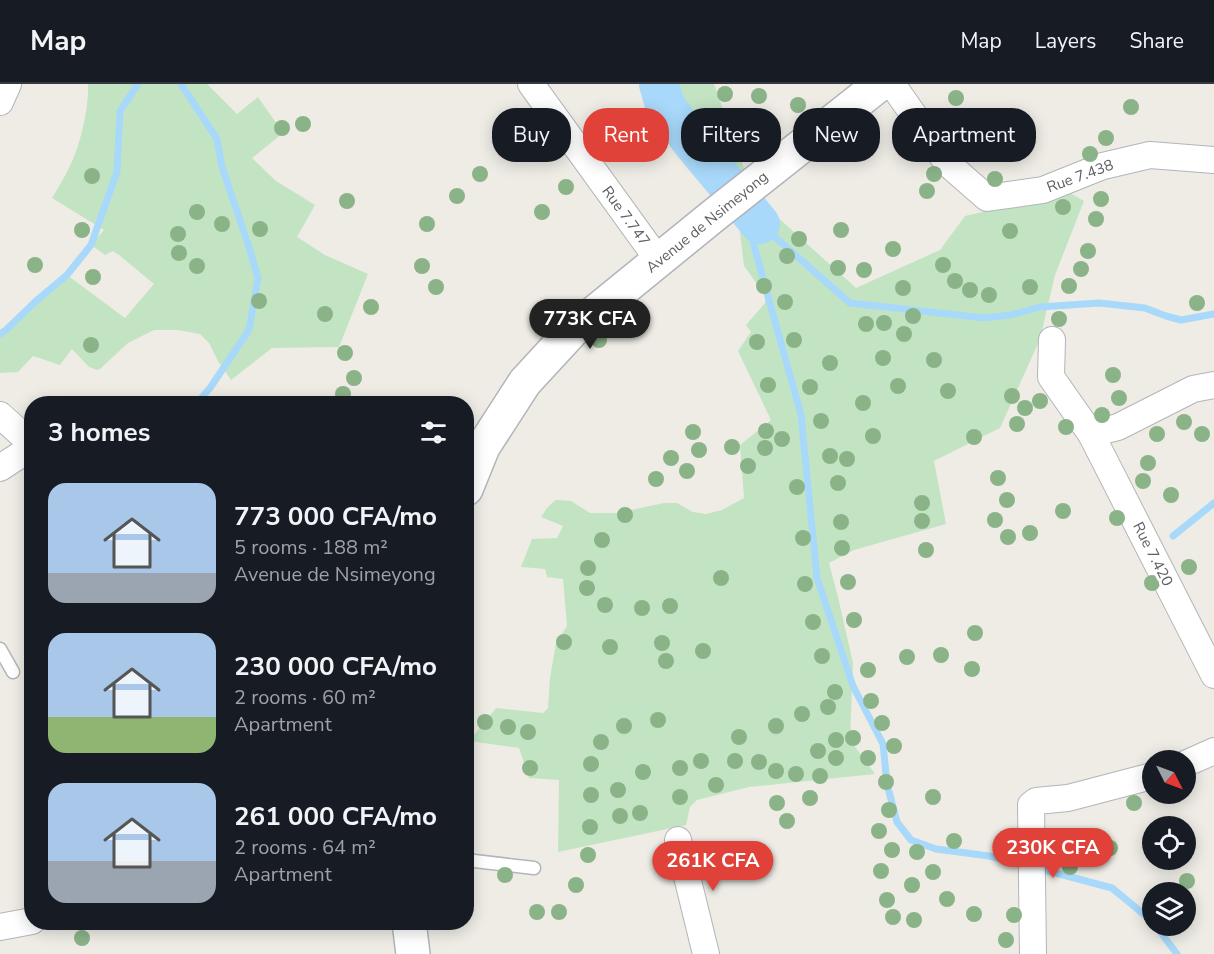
<!DOCTYPE html>
<html lang="en">
<head>
<meta charset="utf-8">
<style>
  body { margin:0; font-family:"Nunito Sans",sans-serif; background:#242831; color:#f1f3f6; height:100vh; display:flex; flex-direction:column; font-size:22px; white-space:nowrap }
  * { box-sizing:border-box; margin:0 }
  p { font-size:20px; color:#9ea1a6 }
  .icon { flex:none; width:33px; height:33px; fill:none; stroke:currentColor; stroke-width:2; stroke-linecap:round; stroke-linejoin:round }
  .map { position:relative; flex:1; overflow:hidden }
  .drawer { position:absolute; left:24px; top:312px; width:450px; height:534px; display:flex; flex-direction:column; background:#171b24; border-radius:24px; box-shadow:0 3px 15px #0003 }
  .drawer>* { flex:none }
  .top-card { position:absolute; left:492px; top:24px; width:570px; height:54px; display:flex; gap:12px }
  .needle { width:39px; rotate:132deg }
  .fabs { position:absolute; left:1142px; top:666px; display:grid; gap:12px }
  .fabs a { display:grid; place-items:center; width:54px; height:54px; border-radius:50%; background:#171b24; box-shadow:0 3px 15px #0003; font-size:30px }
  .price { position:absolute; translate:-50% -51px; padding:0 14px; border-radius:21px; background:#e04239; color:#fff; font-size:20px; line-height:39px; filter:drop-shadow(0 2px 3px #0008) }
  .price::after { content:''; position:absolute; left:50%; top:36px; width:18px; height:14px; margin-left:-9px; background:inherit; clip-path:polygon(0 0,100% 0,50% 100%) }
  .price.active { background:#222; color:#fff }
  ul { padding:0; list-style:none }
  li { display:flex; align-items:center; gap:18px; height:150px; padding:0 24px }
  li span { display:grid; place-items:center; flex:none; width:168px; height:120px; border-radius:18px; color:#555 }
  li>.icon { margin-inline-start:auto }
  span .icon { width:72px; height:72px; fill:#fffc; stroke-width:1 }
  li b { font-size:26px }
  h2 { display:flex; justify-content:space-between; align-items:center; height:72px; padding:0 24px; font-size:26px }
  .tag { padding:0 21px; border-radius:24px; background:#171b24; box-shadow:0 3px 15px #0003; font-size:21px; line-height:54px }
  .tag.active { background:#e04239; color:#fff }
  header { display:flex; align-items:center; gap:36px; box-sizing:border-box; height:84px; padding:0 30px; background:#171b24; border-bottom:2px solid #363941 }
  header strong { font-size:28px }
  nav { display:flex; gap:33px; margin-inline-start:auto; font-size:21px }
  .map>svg:first-child { display:block }
</style>
</head>
<body>
<header>
<strong>Map</strong>
<nav><a>Map</a><a>Layers</a><a>Share</a></nav>
</header>
<div class="map">
<svg width="1214" height="870" viewBox="0 0 1214 870">
  <rect width="100%" height="100%" fill="#eeece5"/>
  <g fill="#c3e4c3">
    <path d="M88,0H207L237,30L258,13L283,49L252,74L276,97L315,121L297,153L325,171L368,190L339,263L272,264L231,296L218,277L209,259L200,250L178,246H154L128,259L100,285L97,286L89,283L72,265L60,281L33,272L18,288L0,289V254L14,237L67,191L125,234L154,200L119,171L113,167L105,171L91,161L104,146L52,114C58,104 64,94 69,84C80,63 89,24 88,0Z"/>
    <polygon points="650,0 714,0 745,87 714,108 664,54 671,43"/>
    <polygon points="1068,108 1084,117 1055,191 1040,255 1000,344 934,377 946,440 854,466 829,479 838,513 853,579 850,656 875,690 749,703 697,716 690,723 686,741 558,768 559,696 529,694 519,664 469,657 496,624 543,629 548,624 550,594 556,559 567,542 563,495 547,493 545,485 521,483 532,455 557,454 563,442 541,433 547,424 552,419 556,416 571,417 590,429 617,429 664,419 677,419 693,428 706,430 722,426 744,414 740,361 771,336 738,267 751,248 746,241 765,219 765,211 744,182 739,140 764,121 856,204 940,166 965,132"/>
  </g>
  <g fill="none" stroke-linecap="round" stroke-linejoin="round">
    <g stroke="#a8d9fa" stroke-width="7">
      <polyline points="181,0 217,55 222,83 248,160 258,194 249,246 210,304 196,320"/>
      <polyline points="0,250 6,246 36,217 67,191 91,161 117,88 120,27 138,0"/>
      <polyline points="1173,452 1214,419"/>
      <polyline points="1027,781 989,772 936,765 911,756 897,738 887,700 883,660 853,602 817,494 801,331 753,158 760,140 850,219 984,234 1011,231 1040,223 1099,219 1145,224 1166,232 1181,236 1214,230"/>
      <polyline points="1037,784 1112,804 1152,837"/>
      <polyline points="1156,842 1177,870"/>
    </g>
    <polyline stroke="#a8d9fa" stroke-width="40" points="659,0 665,21 691,57 760,140"/>
    <g stroke="#b2b5b9" stroke-width="15">
      <g id="service">
        <polyline points="0,565 13,588"/>
        <polyline points="466,776 534,784"/>
      </g>
    </g>
    <g stroke="#b2b5b9" stroke-width="28">
      <g id="minor">
        <polyline points="531,0 659,177"/>
        <polyline points="892,0 948,80 987,114 1043,106 1103,82 1150,71 1214,76"/>
        <polyline points="0,18 8,0"/>
        <polyline points="1052,256 1051,293 1091,350 1214,591"/>
        <polyline points="0,331 32,360"/>
        <polyline points="1091,350 1118,343 1193,305 1214,301"/>
        <polyline points="0,384 32,363"/>
        <polyline points="1185,680 1214,667"/>
        <polyline points="678,756 706,870"/>
        <polyline points="0,843 32,837"/>
        <polyline points="1033,870 1031,721 1036,717 1068,714 1152,692"/>
      </g>
    </g>
    <g stroke="#b1b4b9" stroke-width="36">
      <g id="secondary">
        <polyline points="466,405 483,363 525,298 573,246 713,132 880,0"/>
        <polyline points="409,838 413,870"/>
      </g>
    </g>
    <use href="#service" stroke="#fff" stroke-width="12"/>
    <use href="#minor" stroke="#fff" stroke-width="26"/>
    <use href="#secondary" stroke="#fff" stroke-width="33"/>
  </g>
  <g fill="#8bb388">
    <circle cx="725" cy="10" r="8"/>
    <circle cx="759" cy="12" r="8"/>
    <circle cx="956" cy="14" r="8"/>
    <circle cx="798" cy="21" r="8"/>
    <circle cx="1131" cy="23" r="8"/>
    <circle cx="1001" cy="39" r="8"/>
    <circle cx="303" cy="40" r="8"/>
    <circle cx="282" cy="44" r="8"/>
    <circle cx="900" cy="52" r="8"/>
    <circle cx="1106" cy="54" r="8"/>
    <circle cx="532" cy="59" r="8"/>
    <circle cx="917" cy="59" r="8"/>
    <circle cx="1090" cy="70" r="8"/>
    <circle cx="480" cy="90" r="8"/>
    <circle cx="934" cy="90" r="8"/>
    <circle cx="92" cy="92" r="8"/>
    <circle cx="995" cy="95" r="8"/>
    <circle cx="566" cy="103" r="8"/>
    <circle cx="927" cy="107" r="8"/>
    <circle cx="457" cy="112" r="8"/>
    <circle cx="1101" cy="115" r="8"/>
    <circle cx="347" cy="117" r="8"/>
    <circle cx="1063" cy="123" r="8"/>
    <circle cx="197" cy="128" r="8"/>
    <circle cx="542" cy="128" r="8"/>
    <circle cx="1096" cy="135" r="8"/>
    <circle cx="222" cy="140" r="8"/>
    <circle cx="427" cy="140" r="8"/>
    <circle cx="260" cy="145" r="8"/>
    <circle cx="82" cy="146" r="8"/>
    <circle cx="841" cy="146" r="8"/>
    <circle cx="1010" cy="147" r="8"/>
    <circle cx="178" cy="150" r="8"/>
    <circle cx="799" cy="155" r="8"/>
    <circle cx="893" cy="165" r="8"/>
    <circle cx="1088" cy="167" r="8"/>
    <circle cx="179" cy="169" r="8"/>
    <circle cx="787" cy="172" r="8"/>
    <circle cx="35" cy="181" r="8"/>
    <circle cx="943" cy="181" r="8"/>
    <circle cx="197" cy="182" r="8"/>
    <circle cx="422" cy="182" r="8"/>
    <circle cx="838" cy="184" r="8"/>
    <circle cx="1081" cy="185" r="8"/>
    <circle cx="864" cy="186" r="8"/>
    <circle cx="93" cy="193" r="8"/>
    <circle cx="955" cy="197" r="8"/>
    <circle cx="764" cy="202" r="8"/>
    <circle cx="1069" cy="202" r="8"/>
    <circle cx="436" cy="203" r="8"/>
    <circle cx="1030" cy="203" r="8"/>
    <circle cx="903" cy="204" r="8"/>
    <circle cx="970" cy="206" r="8"/>
    <circle cx="989" cy="211" r="8"/>
    <circle cx="259" cy="217" r="8"/>
    <circle cx="785" cy="218" r="8"/>
    <circle cx="1197" cy="219" r="8"/>
    <circle cx="371" cy="223" r="8"/>
    <circle cx="325" cy="230" r="8"/>
    <circle cx="913" cy="232" r="8"/>
    <circle cx="1059" cy="235" r="8"/>
    <circle cx="614" cy="236" r="8"/>
    <circle cx="884" cy="239" r="8"/>
    <circle cx="866" cy="240" r="8"/>
    <circle cx="904" cy="250" r="8"/>
    <circle cx="599" cy="256" r="8"/>
    <circle cx="794" cy="256" r="8"/>
    <circle cx="757" cy="258" r="8"/>
    <circle cx="91" cy="261" r="8"/>
    <circle cx="345" cy="269" r="8"/>
    <circle cx="883" cy="274" r="8"/>
    <circle cx="934" cy="276" r="8"/>
    <circle cx="830" cy="279" r="8"/>
    <circle cx="1113" cy="291" r="8"/>
    <circle cx="354" cy="294" r="8"/>
    <circle cx="768" cy="301" r="8"/>
    <circle cx="898" cy="302" r="8"/>
    <circle cx="810" cy="303" r="8"/>
    <circle cx="948" cy="307" r="8"/>
    <circle cx="343" cy="310" r="8"/>
    <circle cx="1012" cy="312" r="8"/>
    <circle cx="1119" cy="314" r="8"/>
    <circle cx="1040" cy="317" r="8"/>
    <circle cx="863" cy="319" r="8"/>
    <circle cx="1025" cy="324" r="8"/>
    <circle cx="1102" cy="331" r="8"/>
    <circle cx="821" cy="337" r="8"/>
    <circle cx="1184" cy="338" r="8"/>
    <circle cx="1017" cy="340" r="8"/>
    <circle cx="1066" cy="343" r="8"/>
    <circle cx="766" cy="347" r="8"/>
    <circle cx="693" cy="348" r="8"/>
    <circle cx="1157" cy="350" r="8"/>
    <circle cx="1202" cy="350" r="8"/>
    <circle cx="873" cy="352" r="8"/>
    <circle cx="974" cy="353" r="8"/>
    <circle cx="782" cy="355" r="8"/>
    <circle cx="732" cy="363" r="8"/>
    <circle cx="765" cy="364" r="8"/>
    <circle cx="699" cy="366" r="8"/>
    <circle cx="830" cy="372" r="8"/>
    <circle cx="671" cy="374" r="8"/>
    <circle cx="847" cy="375" r="8"/>
    <circle cx="1148" cy="379" r="8"/>
    <circle cx="748" cy="382" r="8"/>
    <circle cx="687" cy="387" r="8"/>
    <circle cx="998" cy="394" r="8"/>
    <circle cx="656" cy="395" r="8"/>
    <circle cx="1143" cy="397" r="8"/>
    <circle cx="838" cy="399" r="8"/>
    <circle cx="797" cy="403" r="8"/>
    <circle cx="1171" cy="411" r="8"/>
    <circle cx="1007" cy="416" r="8"/>
    <circle cx="922" cy="419" r="8"/>
    <circle cx="1063" cy="427" r="8"/>
    <circle cx="625" cy="431" r="8"/>
    <circle cx="1117" cy="434" r="8"/>
    <circle cx="995" cy="436" r="8"/>
    <circle cx="922" cy="437" r="8"/>
    <circle cx="841" cy="438" r="8"/>
    <circle cx="1030" cy="449" r="8"/>
    <circle cx="1008" cy="453" r="8"/>
    <circle cx="803" cy="454" r="8"/>
    <circle cx="602" cy="456" r="8"/>
    <circle cx="842" cy="464" r="8"/>
    <circle cx="926" cy="466" r="8"/>
    <circle cx="1189" cy="483" r="8"/>
    <circle cx="588" cy="484" r="8"/>
    <circle cx="721" cy="494" r="8"/>
    <circle cx="848" cy="498" r="8"/>
    <circle cx="1152" cy="499" r="8"/>
    <circle cx="805" cy="500" r="8"/>
    <circle cx="587" cy="504" r="8"/>
    <circle cx="605" cy="521" r="8"/>
    <circle cx="670" cy="522" r="8"/>
    <circle cx="642" cy="524" r="8"/>
    <circle cx="854" cy="536" r="8"/>
    <circle cx="813" cy="538" r="8"/>
    <circle cx="975" cy="549" r="8"/>
    <circle cx="564" cy="558" r="8"/>
    <circle cx="662" cy="559" r="8"/>
    <circle cx="610" cy="563" r="8"/>
    <circle cx="703" cy="567" r="8"/>
    <circle cx="941" cy="571" r="8"/>
    <circle cx="822" cy="572" r="8"/>
    <circle cx="907" cy="573" r="8"/>
    <circle cx="666" cy="577" r="8"/>
    <circle cx="972" cy="585" r="8"/>
    <circle cx="868" cy="586" r="8"/>
    <circle cx="835" cy="608" r="8"/>
    <circle cx="871" cy="617" r="8"/>
    <circle cx="828" cy="623" r="8"/>
    <circle cx="802" cy="630" r="8"/>
    <circle cx="658" cy="636" r="8"/>
    <circle cx="485" cy="638" r="8"/>
    <circle cx="882" cy="639" r="8"/>
    <circle cx="624" cy="642" r="8"/>
    <circle cx="776" cy="642" r="8"/>
    <circle cx="508" cy="643" r="8"/>
    <circle cx="528" cy="648" r="8"/>
    <circle cx="739" cy="653" r="8"/>
    <circle cx="853" cy="654" r="8"/>
    <circle cx="836" cy="656" r="8"/>
    <circle cx="601" cy="658" r="8"/>
    <circle cx="894" cy="662" r="8"/>
    <circle cx="818" cy="667" r="8"/>
    <circle cx="836" cy="674" r="8"/>
    <circle cx="868" cy="674" r="8"/>
    <circle cx="701" cy="677" r="8"/>
    <circle cx="735" cy="677" r="8"/>
    <circle cx="759" cy="678" r="8"/>
    <circle cx="591" cy="680" r="8"/>
    <circle cx="530" cy="684" r="8"/>
    <circle cx="680" cy="684" r="8"/>
    <circle cx="776" cy="687" r="8"/>
    <circle cx="643" cy="688" r="8"/>
    <circle cx="796" cy="690" r="8"/>
    <circle cx="820" cy="692" r="8"/>
    <circle cx="886" cy="698" r="8"/>
    <circle cx="716" cy="701" r="8"/>
    <circle cx="618" cy="706" r="8"/>
    <circle cx="591" cy="711" r="8"/>
    <circle cx="680" cy="713" r="8"/>
    <circle cx="933" cy="713" r="8"/>
    <circle cx="810" cy="714" r="8"/>
    <circle cx="777" cy="719" r="8"/>
    <circle cx="1134" cy="719" r="8"/>
    <circle cx="889" cy="726" r="8"/>
    <circle cx="640" cy="729" r="8"/>
    <circle cx="620" cy="732" r="8"/>
    <circle cx="787" cy="737" r="8"/>
    <circle cx="590" cy="743" r="8"/>
    <circle cx="879" cy="747" r="8"/>
    <circle cx="954" cy="757" r="8"/>
    <circle cx="1110" cy="764" r="8"/>
    <circle cx="892" cy="766" r="8"/>
    <circle cx="917" cy="768" r="8"/>
    <circle cx="588" cy="771" r="8"/>
    <circle cx="1070" cy="783" r="8"/>
    <circle cx="881" cy="787" r="8"/>
    <circle cx="933" cy="788" r="8"/>
    <circle cx="505" cy="791" r="8"/>
    <circle cx="1187" cy="797" r="8"/>
    <circle cx="576" cy="801" r="8"/>
    <circle cx="912" cy="801" r="8"/>
    <circle cx="947" cy="815" r="8"/>
    <circle cx="887" cy="816" r="8"/>
    <circle cx="537" cy="828" r="8"/>
    <circle cx="559" cy="828" r="8"/>
    <circle cx="974" cy="830" r="8"/>
    <circle cx="1014" cy="831" r="8"/>
    <circle cx="893" cy="833" r="8"/>
    <circle cx="914" cy="836" r="8"/>
    <circle cx="82" cy="854" r="8"/>
    <circle cx="1006" cy="856" r="8"/>
  </g>
  <g text-anchor="middle" dominant-baseline="central" stroke-width="6" stroke-linejoin="round" paint-order="stroke">
    <g font-size="15" fill="#5d6064" stroke="#fff">
      <text transform="translate(1080 92) rotate(-20)">Rue 7.438</text>
      <text transform="translate(626 132) rotate(54)">Rue 7.747</text>
      <text transform="translate(707 138) rotate(-39)">Avenue de Nsimeyong</text>
      <text transform="translate(1153 470) rotate(63)">Rue 7.420</text>
    </g>
  </g>
</svg>
<div class="fabs">
<a><svg class="needle" viewBox="-14 -14 28 28"><path d="M0-13l5 13h-10z" fill="#e53935"/><path d="M0 13l5-13h-10z" fill="#9ea1a6"/></svg></a>
<a><svg class="icon" aria-label="locate" viewBox="0 0 24 24"><circle cx="12" cy="12" r="6"/><path d="M12 2v4M12 18v4M2 12h4M18 12h4"/></svg></a>
<a><svg class="icon" aria-label="layers" viewBox="0 0 24 24"><path d="M12 4l9 5-9 5-9-5zM3 14l9 5 9-5"/></svg></a>
</div>
<b class="price active" style="left:590px;top:266px">773K CFA</b>
<b class="price" style="left:1053px;top:795px">230K CFA</b>
<b class="price" style="left:713px;top:808px">261K CFA</b>
<div class="top-card">
<a class="tag">Buy</a>
<a class="tag active">Rent</a>
<a class="tag">Filters</a>
<a class="tag">New</a>
<a class="tag">Apartment</a>
</div>
<section class="drawer">
<h2>3 homes<svg class="icon" aria-label="filters" viewBox="0 0 24 24"><path d="M4 7h16M4 17h16"/><circle cx="9" cy="7" r="2"/><circle cx="15" cy="17" r="2"/></svg></h2>
<ul>
<li><span style="background:linear-gradient(#a9c7e8 75%,#9aa5b1 0)"><svg class="icon" aria-label="home" viewBox="0 0 24 24"><path d="M3 11l9-7 9 7M6 9v11h12V9"/></svg></span><div><b>773 000 CFA/mo</b><p>5 rooms · 188 m²</p><p>Avenue de Nsimeyong</p></div></li>
<li><span style="background:linear-gradient(#a9c7e8 70%,#8fb573 0)"><svg class="icon" aria-label="home" viewBox="0 0 24 24"><path d="M3 11l9-7 9 7M6 9v11h12V9"/></svg></span><div><b>230 000 CFA/mo</b><p>2 rooms · 60 m²</p><p>Apartment</p></div></li>
<li><span style="background:linear-gradient(#a9c7e8 65%,#9aa5b1 0)"><svg class="icon" aria-label="home" viewBox="0 0 24 24"><path d="M3 11l9-7 9 7M6 9v11h12V9"/></svg></span><div><b>261 000 CFA/mo</b><p>2 rooms · 64 m²</p><p>Apartment</p></div></li>
</ul>
</section>
</div>
</body>
</html>
